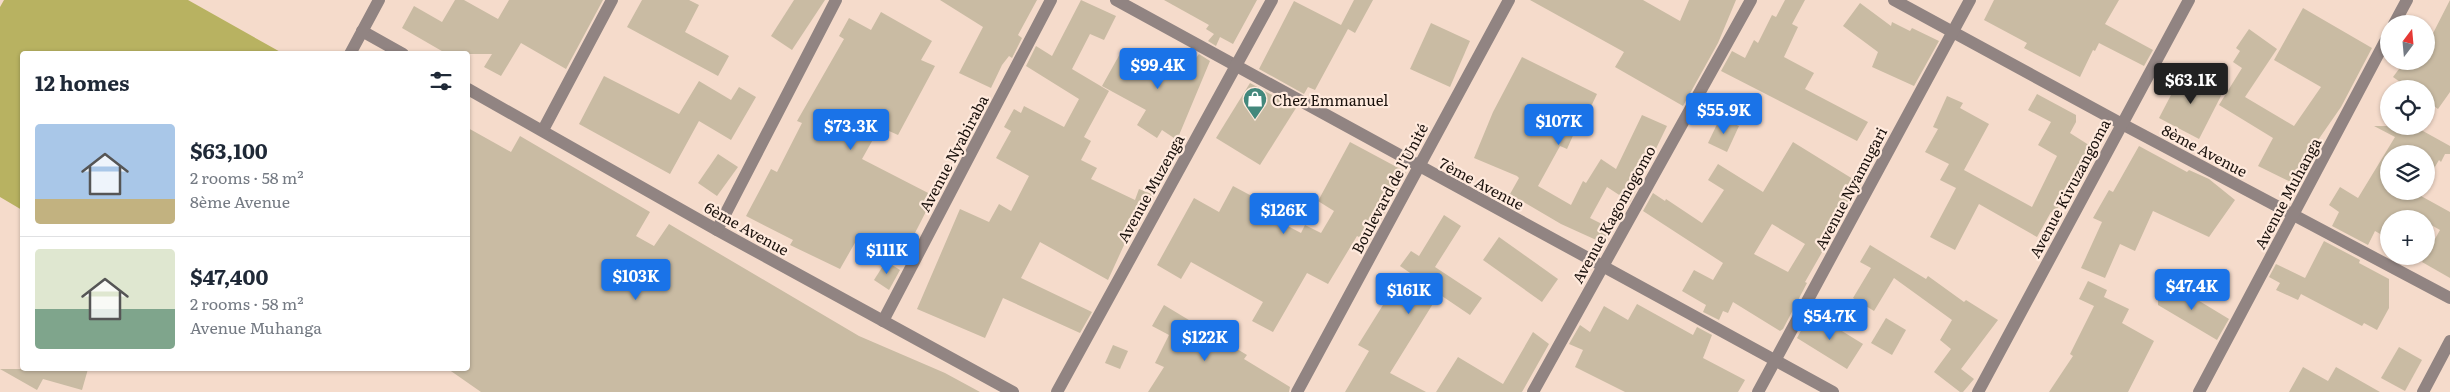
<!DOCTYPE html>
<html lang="en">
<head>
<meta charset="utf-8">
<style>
  body { margin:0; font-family:Literata,serif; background:#f2f2f3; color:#1f2937; height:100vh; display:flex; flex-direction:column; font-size:19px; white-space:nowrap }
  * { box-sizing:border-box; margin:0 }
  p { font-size:16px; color:#747a83 }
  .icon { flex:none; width:28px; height:28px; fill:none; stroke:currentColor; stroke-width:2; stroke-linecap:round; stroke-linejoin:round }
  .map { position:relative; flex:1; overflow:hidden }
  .sheet { position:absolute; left:20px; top:51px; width:450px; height:320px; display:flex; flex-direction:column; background:#fff; border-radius:5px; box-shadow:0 1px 4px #0004 }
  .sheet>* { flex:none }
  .needle { width:32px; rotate:16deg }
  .fabs { position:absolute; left:2380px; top:15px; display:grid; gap:10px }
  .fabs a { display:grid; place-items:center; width:55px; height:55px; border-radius:50%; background:#fff; box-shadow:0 1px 4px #0004; font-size:25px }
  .price { position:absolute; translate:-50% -42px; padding:0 11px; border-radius:5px; background:#1a73e8; color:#fff; font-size:16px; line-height:32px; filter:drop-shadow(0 1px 2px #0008) }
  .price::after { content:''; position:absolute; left:50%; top:30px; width:15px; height:11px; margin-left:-8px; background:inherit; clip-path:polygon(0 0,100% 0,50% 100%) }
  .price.on { background:#222; color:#fff }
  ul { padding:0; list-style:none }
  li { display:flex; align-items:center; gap:15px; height:125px; padding:0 15px }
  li+li { border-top:1px solid #e0e1e3 }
  li span { display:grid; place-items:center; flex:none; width:140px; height:100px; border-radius:5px; color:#555 }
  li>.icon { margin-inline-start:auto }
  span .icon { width:60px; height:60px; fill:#fffc; stroke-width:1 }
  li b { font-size:21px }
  h2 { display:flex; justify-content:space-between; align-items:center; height:60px; padding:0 15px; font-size:21px }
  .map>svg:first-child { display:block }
</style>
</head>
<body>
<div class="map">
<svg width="2450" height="392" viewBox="0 0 2450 392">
  <rect width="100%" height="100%" fill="#f5dbcb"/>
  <polygon fill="#b8b261" points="4,0 188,0 284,54 22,54 22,210 0,197 0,7"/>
  <g fill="#c9bba3" fill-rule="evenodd">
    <polygon points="455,0 464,0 498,19 509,0 603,0 566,69 521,43 501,76 484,67 492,54 447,54 402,28 414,6 442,22"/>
    <polygon points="642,0 689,0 699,5 685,32 729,56 718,76 627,27"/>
    <polygon points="794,0 825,0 792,50 771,36"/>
    <polygon points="940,0 1037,0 1018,35 1022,38 1012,58 1009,56 1002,65 991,88 959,73 983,27"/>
    <polygon points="1081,0 1116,16 1104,40 1090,34 1072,69 1109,91 1084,137 1091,141 1081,160 1097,168 1091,179 1135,200 1139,189 1154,195 1134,234 1130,232 1108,280 1040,242 1021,278 1092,312 1080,333 1003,298 985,338 917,309 960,209 989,222 999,204 1011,211 1029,176 996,158 1011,131 1004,127 1014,109 1021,113 1024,106 1064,127 1079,99 1026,66 1036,46 1052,56"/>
    <polygon points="1164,0 1257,0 1233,44 1220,37 1216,46 1208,41 1214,34 1206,29 1209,25"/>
    <polygon points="1354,0 1373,0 1355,33 1348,29 1315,90 1308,87 1304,94 1259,69 1294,1 1341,25"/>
    <polygon points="1530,0 1643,0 1680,21 1689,0 1736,0 1718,43 1683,106 1615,67 1624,52"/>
    <polygon points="1785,0 1805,0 1792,24 1798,27 1784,57 1814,73 1805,89 1868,122 1857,141 1721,71 1732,51 1745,58 1754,40 1758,43 1772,15 1776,17"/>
    <polygon points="1994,0 2119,0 2105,24 2153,50 2144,66 2099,43 2095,51 2093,50 2080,77 2024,48 2027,43 1984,20"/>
    <polygon points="2450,0 2450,92 2438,109 2426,100 2426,89 2410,89 2393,77 2405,61 2426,61 2426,47"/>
    <polygon points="1860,3 1891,26 1892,22 1910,31 1912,28 1939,41 1914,86 1872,67 1878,52 1843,26"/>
    <polygon points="2303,8 2372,48 2341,107 2307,156 2313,159 2299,186 2258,166 2273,138 2219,105 2242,68 2233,62 2240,51 2236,48 2249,29 2277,49 2245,97 2294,126 2321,87 2274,60"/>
    <polygon points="881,12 932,41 921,60 935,66 898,135 880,127 862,159 934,196 899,264 856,241 840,269 790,245 793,240 746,216 771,169 777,172 802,123 797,121 844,39 839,36 849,18 871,30"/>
    <polygon points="1431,23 1470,41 1450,87 1410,69"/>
    <polygon points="1121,52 1146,66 1154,52 1187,70 1199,54 1210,61 1177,140 1162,130 1157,138 1137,125 1146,110 1102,86"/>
    <polygon points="1522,57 1597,94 1588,113 1584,111 1567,149 1560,146 1538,186 1571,205 1583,181 1586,183 1601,159 1616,169 1642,115 1667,126 1630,202 1607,187 1590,218 1612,229 1605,244 1561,224 1510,194 1519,178 1517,176 1474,158 1493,112"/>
    <polygon points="2183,72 2223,92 2199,139 2159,118"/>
    <polygon points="604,76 679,114 699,81 731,100 739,87 756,97 731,140 699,121 670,174 579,124"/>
    <polygon points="1250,83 1296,108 1260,165 1216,138"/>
    <polygon points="2037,94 2076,115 2076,122 2070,133 2092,147 2070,181 2055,214 2051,212 2037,237 1979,204 1955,250 1930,237 1956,188 1940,180 1949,164 1925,152 1938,129 1933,127 1947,96 1963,103 1960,108 1989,124 1964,170 2032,207 2057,156 2038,145 2051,122 2028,110"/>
    <polygon points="1720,118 1739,126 1727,152 1708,143"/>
    <polygon points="2374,126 2414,126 2450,146 2450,154 2445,154 2441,162 2439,160 2426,182 2426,154 2389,154 2389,191 2412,191 2450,212 2450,278 2422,262 2440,230 2426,222 2426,219 2420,219 2409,213 2406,219 2389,219 2389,239 2375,231 2368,245 2332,226 2339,212 2329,205 2340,187 2358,198 2395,137"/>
    <polygon points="468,128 511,152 520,136 650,212 636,236 654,246 669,224 859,336 945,373 980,392 481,392 448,369 468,369"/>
    <polygon points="1350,142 1406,172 1369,242 1357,236 1328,284 1307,273 1273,332 1252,321 1263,302 1191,262 1181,279 1157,265 1194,198 1219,212 1233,186 1263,202 1259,211 1301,233 1305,225 1321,233 1334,211 1318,201"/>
    <path d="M1793,142L1861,184L1805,282L1807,283L1783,329L1780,331L1733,302L1728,313L1723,311L1719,320L1703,312L1706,305L1682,291L1694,270L1713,280L1723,263L1643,211L1653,193L1665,201L1666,199L1702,223L1724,190L1708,180L1718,164L1763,192ZM1772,224L1805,244L1788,272L1754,254Z"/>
    <polygon points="2139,146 2187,172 2189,170 2209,179 2235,200 2209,237 2153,211 2135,251 2120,244 2105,278 2081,268 2102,222 2093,218 2109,190 2113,192"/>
    <polygon points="718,154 738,167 717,196 698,183"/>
    <polygon points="1444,215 1461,226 1435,267 1482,298 1470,315 1439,294 1390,373 1426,392 1345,392 1369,351 1358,345 1388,297 1397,303 1416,277 1400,266 1411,251 1419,256"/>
    <polygon points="1499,237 1558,279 1542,302 1483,260"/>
    <polygon points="2324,241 2360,260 2359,263 2389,279 2389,308 2377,330 2364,323 2362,326 2301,294 2298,300 2276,290 2280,283 2269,277 2276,264 2305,278"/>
    <polygon points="1870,245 1926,279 1928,276 1964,302 1966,300 1998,320 1961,369 1974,379 1963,392 1960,392 1934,372 1951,349 1940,340 1952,320 1894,278 1874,311 1853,298 1871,268 1860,262"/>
    <polygon points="886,261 900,270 889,290 874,280"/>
    <polygon points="2088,281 2107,290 2104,297 2129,309 2122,323 2154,341 2128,392 2049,392 2073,356 2070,354 2094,306 2079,299"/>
    <polygon points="2168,282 2229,319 2217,340 2158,305 2158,299"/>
    <polygon points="1637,304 1693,335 1697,327 1712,335 1703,358 1745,380 1738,392 1625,392 1575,367 1583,350 1569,344 1580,325 1590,332 1604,306 1628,320"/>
    <polygon points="1164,305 1247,355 1244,359 1290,387 1289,392 1148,392 1164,367 1155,363 1169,335 1152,326"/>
    <polygon points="1810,314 1823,322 1824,320 1863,344 1847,369 1797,338"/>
    <polygon points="1886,318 1906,330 1892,355 1871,343"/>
    <polygon points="1533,332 1549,344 1522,392 1436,392 1458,357 1503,384"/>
    <polygon points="1113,345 1128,351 1120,369 1105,363"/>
    <polygon points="2399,347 2422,360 2405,391 2381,378"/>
    <polygon points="2303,367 2328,381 2336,367 2380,392 2289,392"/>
    <polygon points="0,369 88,369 82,390 43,379 37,390"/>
  </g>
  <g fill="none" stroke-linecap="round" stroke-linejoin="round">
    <g stroke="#918482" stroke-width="12">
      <polyline points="1116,0 1833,392"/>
      <polyline points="1894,0 2122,124 2450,298"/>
      <polyline points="2394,24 2407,0"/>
      <polyline points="362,31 403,54"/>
      <polyline points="350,54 379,0"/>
      <polyline points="468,89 717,230 1013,392"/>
      <polyline points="543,130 612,0"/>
      <polyline points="717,230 836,0"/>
      <polyline points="883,321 1051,0"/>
      <polyline points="1057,392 1272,0"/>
      <polyline points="1297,392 1509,0"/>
      <polyline points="1533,392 1751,0"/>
      <polyline points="1758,392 1970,0"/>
      <polyline points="1978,392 2189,0"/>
      <polyline points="2199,392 2389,34"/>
      <polyline points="2423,392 2450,341"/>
    </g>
  </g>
  <defs>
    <g id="shop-pin" transform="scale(1.25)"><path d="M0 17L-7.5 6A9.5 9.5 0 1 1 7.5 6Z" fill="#43887c" stroke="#ffeadd"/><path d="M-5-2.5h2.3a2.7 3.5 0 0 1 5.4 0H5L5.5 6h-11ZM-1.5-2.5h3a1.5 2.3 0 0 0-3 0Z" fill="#fff"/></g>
  </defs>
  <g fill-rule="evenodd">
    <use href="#shop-pin" x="1255" y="99"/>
  </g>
  <g text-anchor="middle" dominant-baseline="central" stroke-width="4.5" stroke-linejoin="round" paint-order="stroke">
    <g font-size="15" fill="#1a110c" stroke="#ffeadd" text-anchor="start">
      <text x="1272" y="99">Chez Emmanuel</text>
    </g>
    <g font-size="15" fill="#1a110c" stroke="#ffeadd">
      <text transform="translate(2205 150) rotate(28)">8ème Avenue</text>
      <text transform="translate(953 153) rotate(-62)">Avenue Nyabiraba</text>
      <text transform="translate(1482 183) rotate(28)">7ème Avenue</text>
      <text transform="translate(1150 188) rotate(-61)">Avenue Muzenga</text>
      <text transform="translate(1389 188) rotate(-62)">Boulevard de l'Unité</text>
      <text transform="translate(1850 188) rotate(-62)">Avenue Nyamugari</text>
      <text transform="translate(2069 188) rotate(-62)">Avenue Kivuzangoma</text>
      <text transform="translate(2287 193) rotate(-62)">Avenue Muhanga</text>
      <text transform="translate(1613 214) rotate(-61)">Avenue Kagomogomo</text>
      <text transform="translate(747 228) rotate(29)">6ème Avenue</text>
    </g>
  </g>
</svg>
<div class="fabs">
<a><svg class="needle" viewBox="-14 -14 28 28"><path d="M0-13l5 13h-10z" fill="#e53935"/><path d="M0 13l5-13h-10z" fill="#747a83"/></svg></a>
<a><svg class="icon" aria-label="locate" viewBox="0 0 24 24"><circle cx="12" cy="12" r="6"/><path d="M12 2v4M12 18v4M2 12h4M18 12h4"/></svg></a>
<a><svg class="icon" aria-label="layers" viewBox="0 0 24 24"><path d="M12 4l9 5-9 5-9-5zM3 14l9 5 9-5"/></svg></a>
<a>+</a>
</div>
<b class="price" style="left:1158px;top:90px">$99.4K</b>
<b class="price on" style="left:2191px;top:105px">$63.1K</b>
<b class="price" style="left:1724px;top:135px">$55.9K</b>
<b class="price" style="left:1559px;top:146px">$107K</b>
<b class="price" style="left:851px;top:151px">$73.3K</b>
<b class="price" style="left:1284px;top:235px">$126K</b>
<b class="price" style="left:887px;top:275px">$111K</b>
<b class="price" style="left:636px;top:301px">$103K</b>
<b class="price" style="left:2192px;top:311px">$47.4K</b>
<b class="price" style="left:1409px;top:315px">$161K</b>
<b class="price" style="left:1830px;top:341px">$54.7K</b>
<b class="price" style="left:1205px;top:362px">$122K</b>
<section class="sheet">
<h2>12 homes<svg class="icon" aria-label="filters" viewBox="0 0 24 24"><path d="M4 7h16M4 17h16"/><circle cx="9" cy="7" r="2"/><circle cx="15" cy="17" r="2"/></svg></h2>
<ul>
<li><span style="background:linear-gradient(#a9c7e8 75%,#c2b280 0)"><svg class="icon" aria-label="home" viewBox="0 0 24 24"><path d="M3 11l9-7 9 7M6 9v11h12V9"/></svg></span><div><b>$63,100</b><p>2 rooms · 58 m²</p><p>8ème Avenue</p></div></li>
<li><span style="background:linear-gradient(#dfe7d0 60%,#7fa58c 0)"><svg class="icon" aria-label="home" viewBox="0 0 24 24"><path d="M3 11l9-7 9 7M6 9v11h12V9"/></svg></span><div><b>$47,400</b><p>2 rooms · 58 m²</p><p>Avenue Muhanga</p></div></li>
</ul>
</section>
</div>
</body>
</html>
